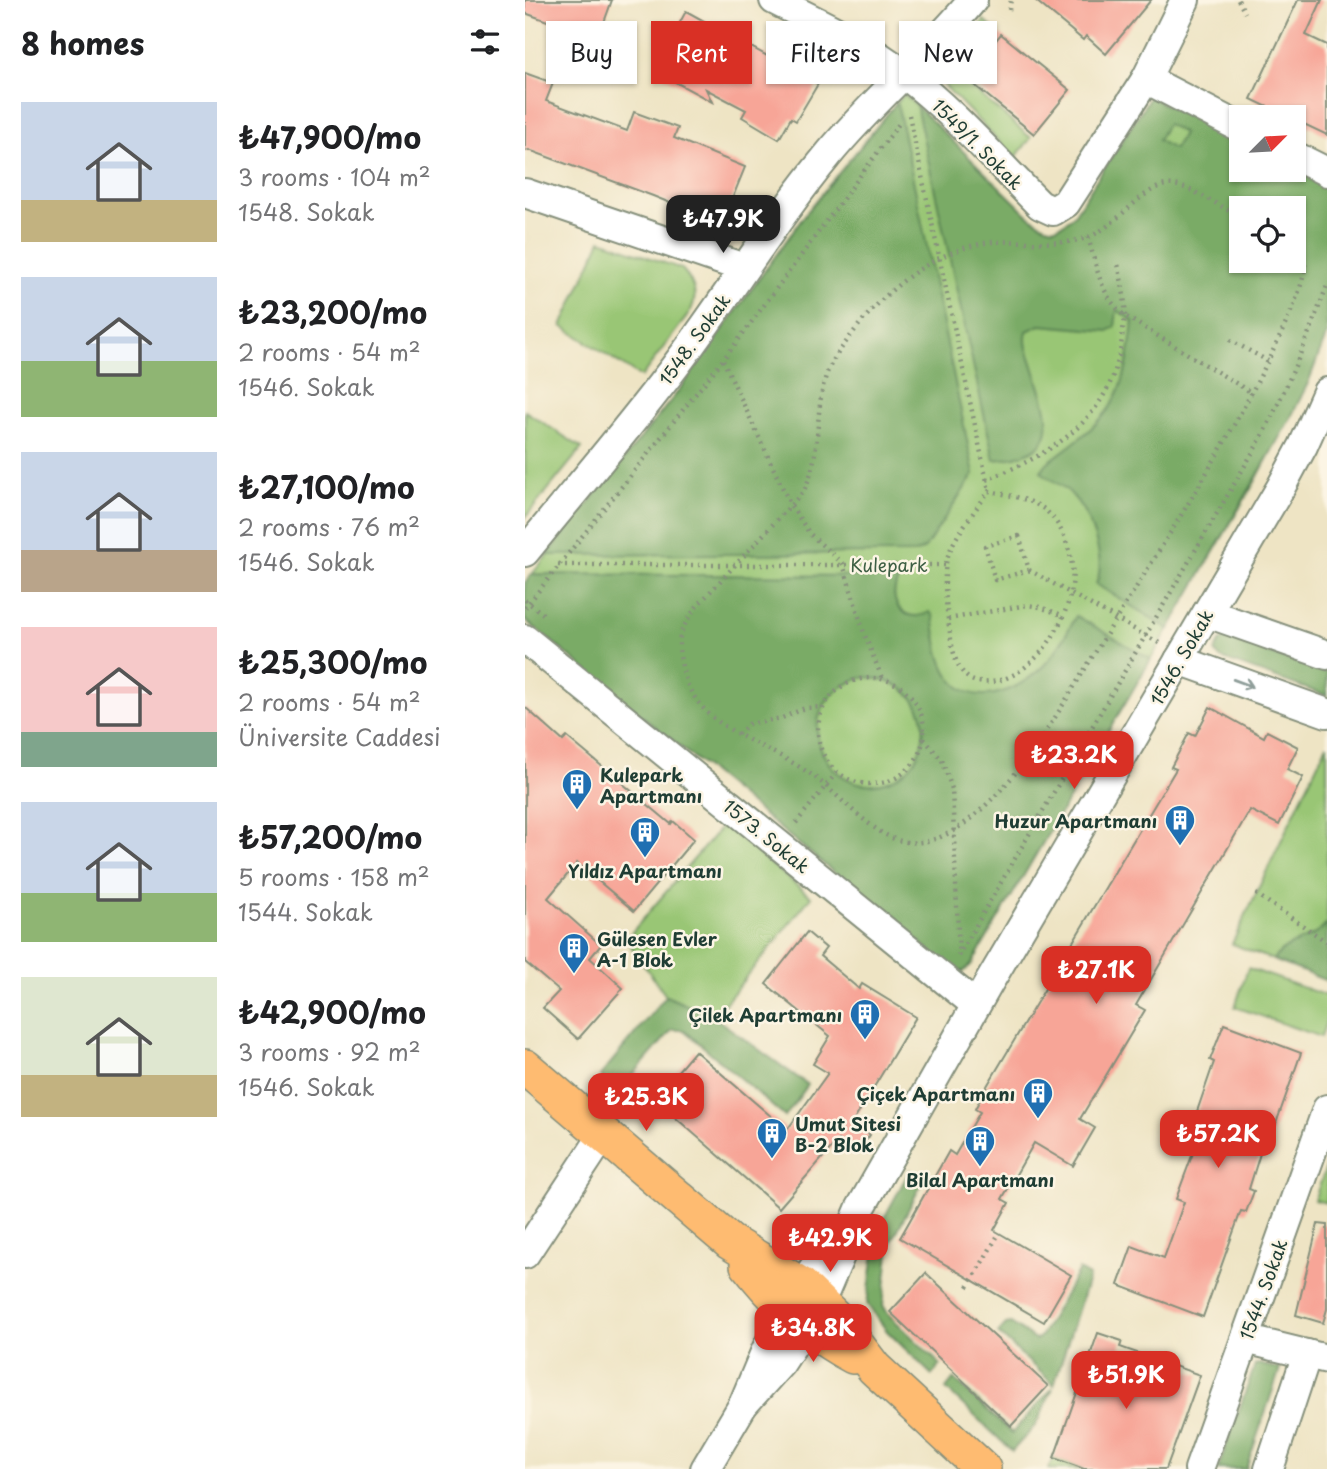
<!DOCTYPE html>
<html lang="en">
<head>
<meta charset="utf-8">
<style>
  body { margin:0; font-family:"Playpen Sans",sans-serif; background:#f6f6f6; color:#202124; height:100vh; display:flex; flex-direction:column; font-size:26px; white-space:nowrap }
  * { box-sizing:border-box; margin:0 }
  p { font-size:23px; color:#757577 }
  .icon { flex:none; width:38px; height:38px; fill:none; stroke:currentColor; stroke-width:2; stroke-linecap:round; stroke-linejoin:round }
  .map { position:relative; flex:1; overflow:hidden }
  .details { display:flex; flex-direction:column; background:#fff; width:525px }
  .details>* { flex:none }
  .hud { position:absolute; left:21px; top:21px; width:665px; height:63px; display:flex; gap:14px }
  .needle { width:46px; rotate:66deg }
  .tools { position:absolute; left:704px; top:105px; display:grid; gap:14px }
  .tools a { display:grid; place-items:center; width:77px; height:77px; border-radius:0px; background:#fff; box-shadow:0 2px 5px #0004; font-size:35px }
  .price { position:absolute; translate:-50% -60px; padding:0 16px; border-radius:14px; background:#d93025; color:#fff; font-size:23px; line-height:46px; filter:drop-shadow(0 2px 4px #0008) }
  .price::after { content:''; position:absolute; left:50%; top:42px; width:21px; height:16px; margin-left:-10px; background:inherit; clip-path:polygon(0 0,100% 0,50% 100%) }
  .price.active { background:#222; color:#fff }
  ul { padding:0; list-style:none }
  li { display:flex; align-items:center; gap:21px; height:175px; padding:0 21px }
  li span { display:grid; place-items:center; flex:none; width:196px; height:140px; border-radius:0px; color:#555 }
  li>.icon { margin-inline-start:auto }
  span .icon { width:84px; height:84px; fill:#fffc; stroke-width:1 }
  li b { font-size:30px }
  h2 { display:flex; justify-content:space-between; align-items:center; height:84px; padding:0 21px; font-size:30px }
  .tag { padding:0 24px; border-radius:0px; background:#fff; box-shadow:0 2px 5px #0004; font-size:24px; line-height:63px }
  .tag.active { background:#d93025; color:#fff }
  main { display:flex; flex:1; min-height:0 }
  .map>svg:first-child { display:block }
</style>
</head>
<body>
<main>
<section class="details">
<h2>8 homes<svg class="icon" aria-label="filters" viewBox="0 0 24 24"><path d="M4 7h16M4 17h16"/><circle cx="9" cy="7" r="2"/><circle cx="15" cy="17" r="2"/></svg></h2>
<ul>
<li><span style="background:linear-gradient(#c9d6e8 70%,#c2b280 0)"><svg class="icon" aria-label="home" viewBox="0 0 24 24"><path d="M3 11l9-7 9 7M6 9v11h12V9"/></svg></span><div><b>₺47,900/mo</b><p>3 rooms · 104 m²</p><p>1548. Sokak</p></div></li>
<li><span style="background:linear-gradient(#c9d6e8 60%,#8fb573 0)"><svg class="icon" aria-label="home" viewBox="0 0 24 24"><path d="M3 11l9-7 9 7M6 9v11h12V9"/></svg></span><div><b>₺23,200/mo</b><p>2 rooms · 54 m²</p><p>1546. Sokak</p></div></li>
<li><span style="background:linear-gradient(#c9d6e8 70%,#b9a48a 0)"><svg class="icon" aria-label="home" viewBox="0 0 24 24"><path d="M3 11l9-7 9 7M6 9v11h12V9"/></svg></span><div><b>₺27,100/mo</b><p>2 rooms · 76 m²</p><p>1546. Sokak</p></div></li>
<li><span style="background:linear-gradient(#f6c9c9 75%,#7fa58c 0)"><svg class="icon" aria-label="home" viewBox="0 0 24 24"><path d="M3 11l9-7 9 7M6 9v11h12V9"/></svg></span><div><b>₺25,300/mo</b><p>2 rooms · 54 m²</p><p>Üniversite Caddesi</p></div></li>
<li><span style="background:linear-gradient(#c9d6e8 65%,#8fb573 0)"><svg class="icon" aria-label="home" viewBox="0 0 24 24"><path d="M3 11l9-7 9 7M6 9v11h12V9"/></svg></span><div><b>₺57,200/mo</b><p>5 rooms · 158 m²</p><p>1544. Sokak</p></div></li>
<li><span style="background:linear-gradient(#dfe7d0 70%,#c2b280 0)"><svg class="icon" aria-label="home" viewBox="0 0 24 24"><path d="M3 11l9-7 9 7M6 9v11h12V9"/></svg></span><div><b>₺42,900/mo</b><p>3 rooms · 92 m²</p><p>1546. Sokak</p></div></li>
</ul>
</section>
<div class="map">
<svg width="802" height="1469" viewBox="0 0 802 1469">
  <rect width="100%" height="100%" fill="#fcf5e5"/>
  <filter id="ink" filterUnits="userSpaceOnUse"><feTurbulence type="fractalNoise" baseFrequency=".0143" numOctaves="2"/><feDisplacementMap in="SourceGraphic" scale="14" xChannelSelector="R" yChannelSelector="G"/><feConvolveMatrix kernelMatrix="1 2 1 2 8 2 1 2 1" color-interpolation-filters="sRGB"/></filter>
  <filter id="wash" filterUnits="userSpaceOnUse"><feTurbulence type="fractalNoise" baseFrequency=".00686" numOctaves="4" result="noise"/><feDisplacementMap in="SourceGraphic" scale="28" xChannelSelector="R" yChannelSelector="G"/><feGaussianBlur stdDeviation="1.57" result="paint"/><feColorMatrix in="noise" values="0 0 0 0 0 0 0 0 0 0 0 0 0 0 0 0 0 1.4 0 .05"/><feComposite in="paint" operator="in"/></filter>
  <g filter="url(#wash)">
    <rect width="100%" height="100%" fill="#eee4c4"/>
    <g fill="#99c675" stroke="#5c8254" stroke-width="2" fill-rule="evenodd">
      <polygon points="459,20 471,31 434,77 506,138 490,158 412,78"/>
      <path d="M379,94L503,215C522,229 531,234 549,215L625,97L716,143V170L802,187V333L783,383L730,482L446,965L438,972L426,968L0,620V583L152,393L282,212ZM716,208H768V261H716Z"/>
      <path d="M76,240L157,269C170,283 174,299 163,315L116,377L37,326Z"/>
      <polygon points="0,411 57,448 0,518"/>
      <path d="M802,744V924C786,943 763,939 748,960L707,944Z"/>
      <polygon points="198,825 286,897 189,1017 141,996 101,939"/>
      <polygon points="723,968 802,996 802,1019 796,1037 710,1007"/>
      <polygon points="802,1165 802,1203 789,1200"/>
      <polygon points="529,1458 559,1469 523,1469"/>
    </g>
    <g fill="#7aab66" stroke="#4c744d" stroke-width="2" fill-rule="evenodd">
      <path d="M625,97L716,143V170H768L802,187V333L783,383L765,419L644,629L571,584C582,559 565,514 546,494C538,484 524,481 516,471L522,463C587,415 600,404 608,321L592,310L590,327L583,331L515,325L502,331C499,342 503,352 507,363C523,415 544,454 469,460L391,105L503,215C522,229 531,234 549,215ZM642,124L658,133L649,149L633,140ZM716,208H768V261H716Z"/>
      <polygon points="372,102 449,474 400,548 390,553 22,555 152,393 282,212"/>
      <path d="M7,574L370,576L373,580C361,603 381,625 404,612L408,615C411,635 413,660 425,677C451,713 499,688 522,662C534,649 542,632 551,616L626,659L446,965L438,972L426,968L0,620V583ZM339,677C384,679 412,713 392,756C388,766 379,773 370,778C303,811 251,703 339,677Z"/>
      <polygon points="703,639 802,673 802,696 695,658 690,651 696,640"/>
      <path d="M802,924V981L748,960C763,939 786,943 802,924Z"/>
      <polygon points="141,996 189,1017 283,1085 260,1117 159,1030 147,1030 93,1092 75,1076"/>
      <polygon points="385,1170 399,1179 365,1245 358,1305 363,1314 416,1365 407,1375 362,1331 342,1304 352,1231"/>
      <polygon points="554,1270 564,1276 529,1385 473,1333 481,1324 486,1323 510,1340 515,1337"/>
      <polygon points="734,1364 755,1369 721,1469 693,1469 730,1365"/>
      <polygon points="429,1379 487,1433 528,1388 511,1425 487,1451 421,1389"/>
    </g>
    <g id="blocks">
      <g fill="#f7a597">
        <polygon points="0,0 87,0 73,39 0,13"/>
        <polygon points="510,0 626,0 581,54 561,36 558,40"/>
        <polygon points="773,0 797,0 781,35 802,45 802,135 726,99"/>
        <polygon points="161,11 293,84 271,121 266,118 254,139 217,117 221,110 181,89 187,102 139,76 153,50 143,45"/>
        <polygon points="476,34 545,90 509,134 441,78"/>
        <polygon points="0,73 28,83 21,101 102,131 109,112 153,128 149,138 220,167 197,224 128,196 4,150 0,151"/>
        <polygon points="0,707 38,741 42,737 146,824 148,821 169,839 109,911 52,863 23,898 76,945 65,958 98,988 53,1039 18,1008 34,991 0,962"/>
        <polygon points="685,707 739,737 742,731 773,747 762,769 778,777 754,825 725,810 611,1005 620,1010 555,1119 570,1128 548,1166 509,1143 477,1199 484,1203 469,1230 546,1275 519,1322 375,1238 424,1151 430,1155 455,1112 450,1109 462,1086 651,769 646,767 664,733 670,736"/>
        <polygon points="282,932 301,948 295,956 334,989 337,984 391,1017 328,1122 345,1135 332,1154 313,1140 254,1208 129,1099 170,1051 262,1130 303,1073 288,1064 305,1036 241,984"/>
        <polygon points="699,1024 776,1053 742,1149 737,1147 724,1189 729,1191 721,1212 716,1211 678,1317 593,1285 607,1246 639,1258 659,1202 651,1199 678,1126 668,1123 689,1062 685,1060"/>
        <polygon points="793,1224 802,1225 802,1309 798,1323 771,1315"/>
        <polygon points="401,1273 523,1386 486,1426 365,1312"/>
        <polygon points="573,1333 597,1341 595,1347 675,1375 641,1469 559,1469 529,1458"/>
      </g>
    </g>
  </g>
  <g filter="url(#ink)">
    <use href="#blocks" fill-opacity="0" stroke="#86907c" stroke-width="2"/>
    <g fill="none" stroke-linecap="round" stroke-linejoin="round">
      <g stroke="#86907c" stroke-width="32">
        <g id="minor">
          <path d="M249,0C292,22 341,44 379,74C429,112 471,161 515,205L528,211L541,203L621,79L660,0"/>
          <polyline points="621,79 716,128"/>
          <polyline points="768,155 802,172"/>
          <polyline points="0,193 219,268"/>
          <path d="M0,552C54,485 112,419 163,349C210,285 252,217 303,155C348,100 403,55 448,0"/>
          <polyline points="682,613 802,655"/>
          <polyline points="0,639 451,1005"/>
          <polyline points="654,660 802,713"/>
          <polyline points="0,1254 79,1134"/>
          <polyline points="720,1339 802,1359"/>
          <polyline points="218,1405 256,1363 295,1303 335,1209 465,981 756,487 778,446 802,392"/>
          <polyline points="180,1469 218,1405 241,1350 262,1309 290,1266 316,1233"/>
          <polyline points="674,1469 802,1109"/>
          <polyline points="744,1469 782,1354"/>
        </g>
      </g>
      <g stroke="#86907c" stroke-width="38">
        <g id="major">
          <polyline points="0,1067 205,1242 276,1285 314,1322 349,1368 458,1469"/>
          <path d="M223,1265C252,1302 286,1334 328,1356"/>
        </g>
      </g>
      <g stroke="#86907c" stroke-width="4.5" stroke-dasharray="2 5" stroke-linecap="butt">
        <polyline points="713,0 720,13"/>
        <polyline points="484,10 486,0"/>
        <polyline points="384,115 464,491"/>
        <path d="M716,217C697,208 669,188 649,185C621,180 592,228 561,238C528,248 494,238 460,243C403,253 358,292 324,338C316,349 307,360 302,373C288,412 298,455 278,492L173,605C166,614 160,623 156,633C153,642 154,651 156,661C161,693 178,713 206,730C231,745 259,756 284,773C312,791 349,839 382,842C418,846 449,818 472,794C513,751 542,697 573,648C619,574 667,501 709,425C725,396 782,292 780,263C779,254 775,249 768,245"/>
        <path d="M563,237C572,268 575,295 600,316L727,393"/>
        <polyline points="705,340 743,361"/>
        <polyline points="198,360 266,506 285,534 318,564 339,633 357,678"/>
        <path d="M461,480C530,452 588,418 597,338C598,327 601,316 600,306C599,292 596,278 593,264"/>
        <path d="M464,491C483,495 503,498 519,509C528,516 536,528 540,539C546,554 549,570 547,586C541,625 512,671 472,681C462,683 450,684 442,677C430,666 427,647 425,633C422,614 417,576 422,559C428,537 451,510 464,491Z"/>
        <polygon points="494,536 504,570 470,580 460,546"/>
        <polyline points="33,565 421,565"/>
        <polyline points="504,570 634,643"/>
        <polyline points="0,600 18,614"/>
        <polyline points="0,608 208,347 376,121"/>
        <polyline points="423,619 502,605 515,607 537,615"/>
        <circle cx="346" cy="731" r="53"/>
        <polyline points="213,734 224,724 257,718 280,708 297,707"/>
        <polyline points="399,739 417,760 427,789 434,955"/>
        <polyline points="271,823 312,772"/>
        <polyline points="731,894 802,942"/>
        <path d="M433,956L732,445C760,394 781,341 802,286"/>
        <polyline points="443,1287 472,1237"/>
      </g>
      <use href="#minor" stroke="#fff" stroke-width="28"/>
      <use href="#major" stroke="#febb71" stroke-width="35"/>
    </g>
    <defs><path id="oneway-shaft" d="M-6 0H5M1.5-3L5.5 0L1.5 3" fill="none" stroke-width="1.6" stroke-linecap="round" stroke-linejoin="round" transform="scale(1.75)"/></defs>
    <use stroke="#8f9e9a" href="#oneway-shaft" transform="translate(718 683) rotate(20)"/>
  </g>
  <defs>
    <g id="building-pin" transform="scale(1.575)"><path d="M0 17L-7.5 6A9.5 9.5 0 1 1 7.5 6Z" fill="#1f6fb2" stroke="#fcf5e5"/><path d="M-4-6H4V6H1V3H-1V6H-4ZM-2.5-4.3h1.7v1.8h-1.7ZM.8-4.3h1.7v1.8H.8ZM-2.5-1h1.7V.8h-1.7ZM.8-1h1.7V.8H.8Z" fill="#fff"/></g>
  </defs>
  <g fill-rule="evenodd">
    <use href="#building-pin" x="52" y="784"/>
    <use href="#building-pin" x="655" y="820"/>
    <use href="#building-pin" x="120" y="832"/>
    <use href="#building-pin" x="49" y="948"/>
    <use href="#building-pin" x="340" y="1014"/>
    <use href="#building-pin" x="513" y="1093"/>
    <use href="#building-pin" x="247" y="1133"/>
    <use href="#building-pin" x="455" y="1141"/>
  </g>
  <g text-anchor="middle" dominant-baseline="central" stroke-width="5" stroke-linejoin="round" paint-order="stroke">
    <g font-size="18" fill="#1f3d34" stroke="#fcf5e5">
      <text transform="translate(453 144) rotate(45)">1549/1. Sokak</text>
      <text transform="translate(169 339) rotate(-54)">1548. Sokak</text>
      <text transform="translate(656 657) rotate(-60)">1546. Sokak</text>
      <text transform="translate(242 836) rotate(39)">1573. Sokak</text>
      <text transform="translate(738 1289) rotate(-70)">1544. Sokak</text>
    </g>
    <g font-size="18" fill="#3e5f44" stroke="#fcf5e5">
      <text x="364" y="564">Kulepark</text>
    </g>
    <g font-size="18" font-weight="bold" fill="#1f3d34" stroke="#fcf5e5" text-anchor="start">
      <text x="75" y="774">Kulepark<tspan x="75" dy="21">Apartmanı</tspan></text>
      <text x="632" y="820" text-anchor="end">Huzur Apartmanı</text>
      <text x="120" y="870" text-anchor="middle">Yıldız Apartmanı</text>
      <text x="72" y="938">Gülesen Evler<tspan x="72" dy="21">A-1 Blok</tspan></text>
      <text x="317" y="1014" text-anchor="end">Çilek Apartmanı</text>
      <text x="490" y="1093" text-anchor="end">Çiçek Apartmanı</text>
      <text x="270" y="1123">Umut Sitesi<tspan x="270" dy="21">B-2 Blok</tspan></text>
      <text x="455" y="1179" text-anchor="middle">Bilal Apartmanı</text>
    </g>
  </g>
</svg>
<div class="tools">
<a><svg class="needle" viewBox="-14 -14 28 28"><path d="M0-13l5 13h-10z" fill="#e53935"/><path d="M0 13l5-13h-10z" fill="#757577"/></svg></a>
<a><svg class="icon" aria-label="locate" viewBox="0 0 24 24"><circle cx="12" cy="12" r="6"/><path d="M12 2v4M12 18v4M2 12h4M18 12h4"/></svg></a>
</div>
<b class="price active" style="left:198px;top:255px">₺47.9K</b>
<b class="price" style="left:549px;top:791px">₺23.2K</b>
<b class="price" style="left:571px;top:1006px">₺27.1K</b>
<b class="price" style="left:121px;top:1133px">₺25.3K</b>
<b class="price" style="left:693px;top:1170px">₺57.2K</b>
<b class="price" style="left:305px;top:1274px">₺42.9K</b>
<b class="price" style="left:288px;top:1364px">₺34.8K</b>
<b class="price" style="left:601px;top:1411px">₺51.9K</b>
<div class="hud">
<a class="tag">Buy</a>
<a class="tag active">Rent</a>
<a class="tag">Filters</a>
<a class="tag">New</a>
</div>
</div>
</main>
</body>
</html>
